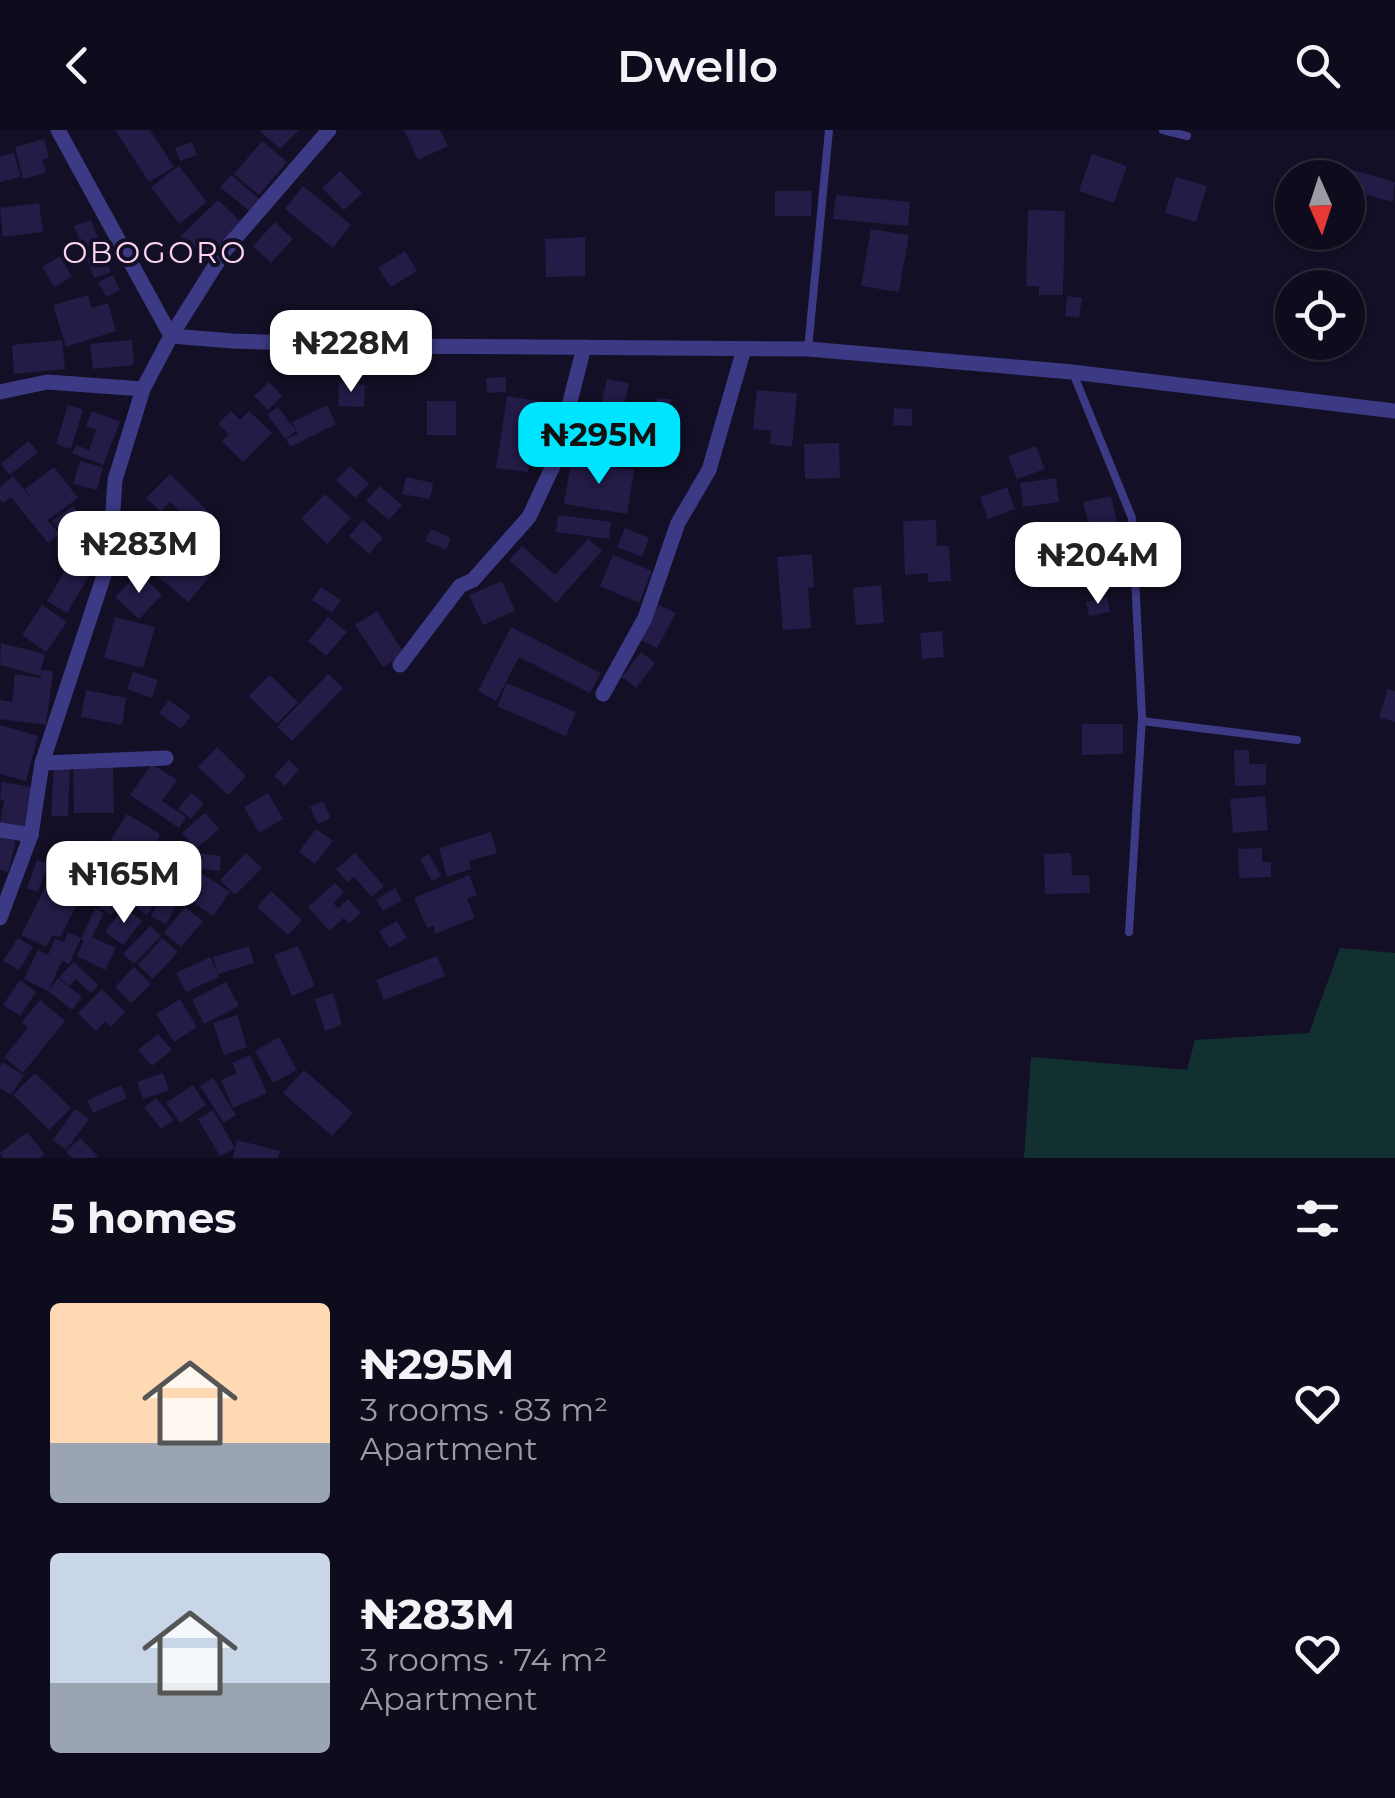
<!DOCTYPE html>
<html lang="en">
<head>
<meta charset="utf-8">
<style>
  body { margin:0; font-family:Montserrat,sans-serif; background:#1c1929; color:#f1f3f6; height:100vh; display:flex; flex-direction:column; font-size:38px; white-space:nowrap }
  * { box-sizing:border-box; margin:0 }
  p { font-size:32px; color:#9b9ba3 }
  .icon { flex:none; width:55px; height:55px; fill:none; stroke:currentColor; stroke-width:2; stroke-linecap:round; stroke-linejoin:round }
  .map { position:relative; height:1028px; overflow:hidden }
  .drawer { display:flex; flex-direction:column; background:#0e0b1c; flex:1 }
  .drawer>* { flex:none }
  .needle { width:65px; rotate:177deg }
  .fabs { position:absolute; left:1275px; top:30px; display:grid; gap:20px }
  .fabs a { display:grid; place-items:center; width:90px; height:90px; border-radius:50%; background:#0e0b1c; box-shadow:0 2px 8px #0004,0 0 0 2px #2e2b3b; font-size:50px }
  .price { position:absolute; translate:-50% -85px; padding:0 22px; border-radius:20px; background:#fff; color:#222; font-size:32px; line-height:65px; filter:drop-shadow(0 2px 5px #0008) }
  .price::after { content:''; position:absolute; left:50%; top:60px; width:30px; height:22px; margin-left:-15px; background:inherit; clip-path:polygon(0 0,100% 0,50% 100%) }
  .price.on { background:#00e5ff; color:#111 }
  ul { padding:0; list-style:none }
  li { display:flex; align-items:center; gap:30px; height:250px; padding:0 50px }
  li span { display:grid; place-items:center; flex:none; width:280px; height:200px; border-radius:10px; color:#555 }
  li>.icon { margin-inline-start:auto }
  span .icon { width:120px; height:120px; fill:#fffc; stroke-width:1 }
  li b { font-size:42px }
  h2 { display:flex; justify-content:space-between; align-items:center; height:120px; padding:0 50px; font-size:42px }
  header { display:flex; justify-content:space-between; align-items:center; height:130px; padding:0 50px; background:#0e0b1c; font-size:45px; font-weight:600 }
  .map>svg:first-child { display:block }
</style>
</head>
<body>
<header><svg class="icon" aria-label="back" viewBox="0 0 24 24"><path d="M15 5l-7 7 7 7"/></svg>Dwello<svg class="icon" aria-label="search" viewBox="0 0 24 24"><circle cx="10" cy="10" r="6"/><path d="M15 15l6 6"/></svg></header>
<div class="map">
<svg width="1395" height="1028" viewBox="0 0 1395 1028">
  <rect width="100%" height="100%" fill="#130f26"/>
  <polygon fill="#12302f" points="1340,818 1395,823 1395,1028 1024,1028 1031,927 1187,940 1195,910 1309,903"/>
  <g fill="#241b47">
    <polygon points="115,0 150,0 174,37 149,52"/>
    <polygon points="259,0 299,0 280,19"/>
    <polygon points="404,0 440,0 448,16 418,30"/>
    <polygon points="44,9 49,28 42,30 46,43 23,49 15,17"/>
    <polygon points="262,11 287,32 259,65 234,44"/>
    <polygon points="192,12 197,25 180,31 175,18"/>
    <polygon points="14,23 21,47 0,52 0,26"/>
    <polygon points="1092,24 1127,36 1114,73 1079,61"/>
    <polygon points="179,36 207,72 179,94 151,57"/>
    <polygon points="1349,39 1395,52 1393,72 1348,60 1346,48"/>
    <polygon points="340,41 362,63 344,80 322,58"/>
    <polygon points="231,45 263,72 253,84 220,57"/>
    <polygon points="1176,47 1207,56 1196,92 1165,83"/>
    <polygon points="303,56 351,95 333,118 285,79"/>
    <polygon points="775,61 812,61 811,86 775,86"/>
    <polygon points="836,65 910,72 908,96 833,89"/>
    <polygon points="218,70 243,94 205,132 180,107"/>
    <polygon points="39,73 43,102 3,107 0,78"/>
    <polygon points="1028,80 1065,81 1063,165 1039,165 1039,156 1026,156"/>
    <polygon points="91,90 111,142 94,148 74,96"/>
    <polygon points="275,92 293,109 271,133 253,116"/>
    <polygon points="871,99 909,105 899,162 861,156"/>
    <polygon points="585,107 585,146 546,147 545,109"/>
    <polygon points="405,121 417,141 391,157 378,138"/>
    <polygon points="60,126 72,147 54,157 42,137"/>
    <polygon points="113,145 120,160 106,167 98,152"/>
    <polygon points="88,165 92,178 108,173 116,201 66,217 53,175"/>
    <polygon points="1067,166 1082,168 1079,188 1065,186"/>
    <polygon points="62,210 65,239 14,244 12,215"/>
    <polygon points="132,210 134,235 93,239 90,214"/>
    <polygon points="506,247 506,262 487,263 486,248"/>
    <polygon points="607,249 629,253 617,309 594,304"/>
    <polygon points="269,252 282,266 268,280 254,266"/>
    <polygon points="339,253 365,255 364,277 338,276"/>
    <polygon points="757,260 797,263 792,317 770,314 771,301 753,299"/>
    <polygon points="507,266 538,271 528,342 496,338"/>
    <polygon points="657,268 671,269 666,306 635,302 637,281 655,283"/>
    <rect x="427" y="271" width="29" height="34"/>
    <polygon points="68,275 83,280 71,319 56,314"/>
    <polygon points="327,275 336,294 290,317 286,309 298,304 292,292"/>
    <polygon points="278,277 296,301 285,309 267,284"/>
    <polygon points="894,278 912,279 912,296 893,295"/>
    <polygon points="92,281 120,292 103,335 72,323 76,315 89,320 96,300 86,296"/>
    <polygon points="231,281 240,290 249,281 272,303 243,332 222,311 229,304 218,294"/>
    <polygon points="28,311 38,322 10,345 1,334"/>
    <polygon points="839,313 840,348 805,349 804,314"/>
    <polygon points="1036,316 1045,339 1017,349 1008,326"/>
    <polygon points="80,331 103,337 97,360 73,354"/>
    <polygon points="571,331 634,340 627,384 564,374"/>
    <polygon points="350,336 369,354 355,368 336,350"/>
    <polygon points="54,337 78,368 48,390 59,404 48,413 11,367 3,373 0,370 0,357 13,346 34,372 25,359"/>
    <polygon points="170,344 219,392 205,406 170,372 161,382 146,368"/>
    <polygon points="406,347 433,353 430,369 402,364"/>
    <polygon points="1056,348 1059,372 1023,377 1020,353"/>
    <polygon points="379,356 402,375 389,390 366,371"/>
    <polygon points="1007,357 1015,379 988,389 980,367"/>
    <polygon points="325,364 351,388 327,414 301,389"/>
    <polygon points="1111,366 1119,400 1092,407 1083,372"/>
    <polygon points="73,376 87,395 66,410 52,391"/>
    <polygon points="558,385 611,392 609,409 556,402"/>
    <polygon points="363,390 383,408 369,424 349,406"/>
    <polygon points="936,390 937,416 949,416 951,451 928,452 928,443 905,445 903,391"/>
    <polygon points="625,398 649,408 642,427 617,417"/>
    <polygon points="431,399 451,408 446,420 425,411"/>
    <polygon points="588,409 602,421 556,473 509,430 522,416 555,445"/>
    <polygon points="179,417 212,444 188,472 156,445"/>
    <polygon points="812,424 814,457 808,458 811,498 783,500 777,427"/>
    <polygon points="613,425 652,441 639,473 600,456"/>
    <polygon points="70,432 90,444 67,483 47,471"/>
    <polygon points="139,443 162,465 139,489 115,467"/>
    <polygon points="502,451 515,481 483,495 469,465"/>
    <polygon points="881,455 884,493 856,495 853,458"/>
    <polygon points="321,457 341,470 332,483 312,470"/>
    <polygon points="1107,467 1110,482 1089,486 1086,472"/>
    <polygon points="42,475 67,492 46,522 22,505"/>
    <polygon points="659,475 676,483 657,518 641,510"/>
    <polygon points="377,481 404,523 383,537 355,495"/>
    <polygon points="115,487 155,497 143,538 104,528"/>
    <polygon points="328,487 347,502 326,526 308,511"/>
    <polygon points="511,497 601,543 590,563 519,527 496,571 478,561"/>
    <polygon points="942,501 944,527 922,529 920,503"/>
    <polygon points="1,513 45,524 41,540 53,541 46,595 0,589 0,570 12,572 15,544 41,548 41,546 0,535"/>
    <polygon points="641,522 655,533 636,558 622,547"/>
    <polygon points="133,542 158,550 152,568 127,559"/>
    <polygon points="328,544 343,558 292,611 277,597"/>
    <polygon points="270,545 298,572 277,594 249,566"/>
    <polygon points="507,553 576,582 566,606 497,576"/>
    <polygon points="1388,559 1395,561 1395,592 1379,587"/>
    <polygon points="86,560 126,568 122,595 81,587"/>
    <polygon points="169,570 191,586 181,599 159,583"/>
    <polygon points="1082,594 1123,594 1123,624 1082,625"/>
    <polygon points="0,595 38,606 26,651 0,644"/>
    <polygon points="217,617 246,646 228,665 198,637"/>
    <polygon points="1234,620 1249,620 1249,634 1266,634 1266,655 1235,656"/>
    <polygon points="289,630 299,639 285,656 274,646"/>
    <polygon points="54,634 70,634 68,686 51,686"/>
    <polygon points="152,634 177,650 162,671 186,687 179,698 130,665"/>
    <polygon points="113,636 114,683 74,683 73,637"/>
    <polygon points="2,652 31,657 24,697 0,694 4,670 0,670"/>
    <polygon points="191,663 204,673 191,689 178,679"/>
    <polygon points="268,663 283,689 259,703 244,677"/>
    <polygon points="1265,666 1268,700 1233,703 1230,669"/>
    <polygon points="323,671 331,688 318,694 310,677"/>
    <polygon points="205,683 219,699 196,719 182,703"/>
    <polygon points="127,684 160,704 157,710 170,718 160,734 137,720 132,727 109,713"/>
    <polygon points="316,699 333,711 315,734 299,722"/>
    <polygon points="491,702 497,723 469,731 471,739 447,747 439,718"/>
    <polygon points="0,707 16,711 8,742 0,740"/>
    <polygon points="92,710 115,724 93,759 70,745"/>
    <polygon points="1262,718 1262,732 1271,732 1271,747 1239,748 1238,719"/>
    <polygon points="120,723 144,740 111,785 87,768"/>
    <polygon points="198,723 221,726 220,741 197,739"/>
    <polygon points="246,723 262,738 235,765 220,750"/>
    <polygon points="355,723 384,756 372,767 354,747 347,752 336,739"/>
    <polygon points="1071,723 1072,745 1089,745 1090,763 1045,764 1044,724"/>
    <polygon points="429,724 441,746 432,751 420,729"/>
    <polygon points="37,730 48,734 38,762 27,758"/>
    <polygon points="184,732 230,762 213,786 168,755"/>
    <polygon points="469,745 477,765 467,769 475,788 435,804 434,796 427,798 414,768"/>
    <polygon points="143,747 164,761 147,785 127,771"/>
    <polygon points="49,750 81,766 60,807 52,806 46,817 21,805"/>
    <polygon points="335,753 344,762 333,773 338,778 348,769 361,783 349,794 344,788 329,801 308,777"/>
    <polygon points="395,758 402,770 383,781 376,770"/>
    <polygon points="271,761 302,790 288,805 257,777"/>
    <polygon points="164,763 178,772 166,794 151,786"/>
    <polygon points="124,777 142,791 123,815 105,802"/>
    <polygon points="185,777 203,791 181,817 164,803"/>
    <polygon points="95,778 104,783 92,807 116,818 105,840 77,826 84,810 81,809"/>
    <polygon points="397,791 407,808 389,818 379,801"/>
    <polygon points="150,796 161,806 134,834 123,824"/>
    <polygon points="68,802 81,808 69,834 62,831 48,861 24,849 38,820 48,825 55,809 64,812"/>
    <polygon points="18,808 33,817 19,840 3,831"/>
    <polygon points="162,808 178,822 153,849 138,835"/>
    <polygon points="249,816 254,833 218,844 213,827"/>
    <polygon points="298,816 315,856 292,866 274,825"/>
    <polygon points="437,826 445,846 384,870 376,850"/>
    <polygon points="210,827 219,847 186,862 176,843"/>
    <polygon points="74,832 98,855 91,863 76,849 69,856 59,847"/>
    <polygon points="134,837 151,854 131,873 115,857"/>
    <polygon points="58,848 82,867 72,880 48,861"/>
    <polygon points="20,850 36,862 20,886 3,875"/>
    <polygon points="226,852 239,876 204,894 192,870"/>
    <polygon points="102,859 125,882 111,897 105,891 96,901 78,883"/>
    <polygon points="333,863 342,895 325,901 315,869"/>
    <polygon points="180,869 197,897 174,912 156,884"/>
    <polygon points="40,870 65,891 23,943 4,927 28,898 22,892"/>
    <polygon points="237,885 247,917 224,925 213,893"/>
    <polygon points="158,904 172,920 152,936 138,920"/>
    <polygon points="279,907 297,940 273,953 255,921"/>
    <polygon points="250,925 267,963 233,978 221,950 237,943 232,933"/>
    <polygon points="2,932 24,945 11,965 0,958 0,936"/>
    <polygon points="304,940 353,983 332,1006 283,963"/>
    <polygon points="35,943 71,978 49,1000 13,965"/>
    <polygon points="163,943 169,960 143,969 137,952"/>
    <polygon points="213,948 236,985 224,993 200,956"/>
    <polygon points="121,955 127,968 93,983 87,970"/>
    <polygon points="193,955 206,975 180,993 166,973"/>
    <polygon points="156,968 174,990 161,999 144,977"/>
    <polygon points="75,979 89,989 66,1020 53,1010"/>
    <polygon points="213,980 235,1018 220,1026 198,989"/>
    <polygon points="27,1002 45,1024 40,1028 3,1028 0,1023"/>
    <polygon points="80,1008 98,1026 95,1028 72,1028 66,1022"/>
    <polygon points="237,1010 280,1021 278,1028 233,1028"/>
  </g>
  <g fill="none" stroke-linecap="round" stroke-linejoin="round">
    <g stroke="#3d3a85" stroke-width="8">
      <polyline points="1163,0 1187,6"/>
      <polyline points="808,219 829,0"/>
      <polyline points="1073,243 1132,388 1142,587 1129,802"/>
      <polyline points="1142,591 1297,610"/>
    </g>
    <g stroke="#3d3a85" stroke-width="15">
      <polyline points="58,0 171,206 233,211 388,216 808,219 1072,242 1395,281"/>
      <polyline points="0,262 47,252 143,259"/>
      <polyline points="400,535 460,456 473,450 529,387 554,334 584,217"/>
      <polyline points="603,564 645,488 678,393 709,340 744,219"/>
      <polyline points="42,633 166,628"/>
      <polyline points="0,700 31,705"/>
      <polyline points="0,788 31,705 42,633 110,427 115,350 143,259 171,206 225,120 329,0"/>
    </g>
  </g>
  <g text-anchor="middle" dominant-baseline="central" stroke-width="8" stroke-linejoin="round" paint-order="stroke">
    <g font-size="30" letter-spacing="2.5" fill="#ffd6f0" stroke="#130f26">
      <text x="155" y="122">OBOGORO</text>
    </g>
  </g>
</svg>
<div class="fabs">
<a><svg class="needle" viewBox="-14 -14 28 28"><path d="M0-13l5 13h-10z" fill="#e53935"/><path d="M0 13l5-13h-10z" fill="#9b9ba3"/></svg></a>
<a><svg class="icon" aria-label="locate" viewBox="0 0 24 24"><circle cx="12" cy="12" r="6"/><path d="M12 2v4M12 18v4M2 12h4M18 12h4"/></svg></a>
</div>
<b class="price" style="left:351px;top:265px">₦228M</b>
<b class="price on" style="left:599px;top:357px">₦295M</b>
<b class="price" style="left:139px;top:466px">₦283M</b>
<b class="price" style="left:1098px;top:477px">₦204M</b>
<b class="price" style="left:124px;top:796px">₦165M</b>
</div>
<section class="drawer">
<h2>5 homes<svg class="icon" aria-label="filters" viewBox="0 0 24 24"><path d="M4 7h16M4 17h16"/><circle cx="9" cy="7" r="2"/><circle cx="15" cy="17" r="2"/></svg></h2>
<ul>
<li><span style="background:linear-gradient(#ffd9b3 70%,#9aa5b1 0)"><svg class="icon" aria-label="home" viewBox="0 0 24 24"><path d="M3 11l9-7 9 7M6 9v11h12V9"/></svg></span><div><b>₦295M</b><p>3 rooms · 83 m²</p><p>Apartment</p></div><svg class="icon" aria-label="heart" viewBox="0 0 24 24"><path d="M12 20l-8-8c-3-5 5-10 8-4 3-6 11-1 8 4z"/></svg></li>
<li><span style="background:linear-gradient(#c9d6e8 65%,#9aa5b1 0)"><svg class="icon" aria-label="home" viewBox="0 0 24 24"><path d="M3 11l9-7 9 7M6 9v11h12V9"/></svg></span><div><b>₦283M</b><p>3 rooms · 74 m²</p><p>Apartment</p></div><svg class="icon" aria-label="heart" viewBox="0 0 24 24"><path d="M12 20l-8-8c-3-5 5-10 8-4 3-6 11-1 8 4z"/></svg></li>
</ul>
</section>
</body>
</html>
